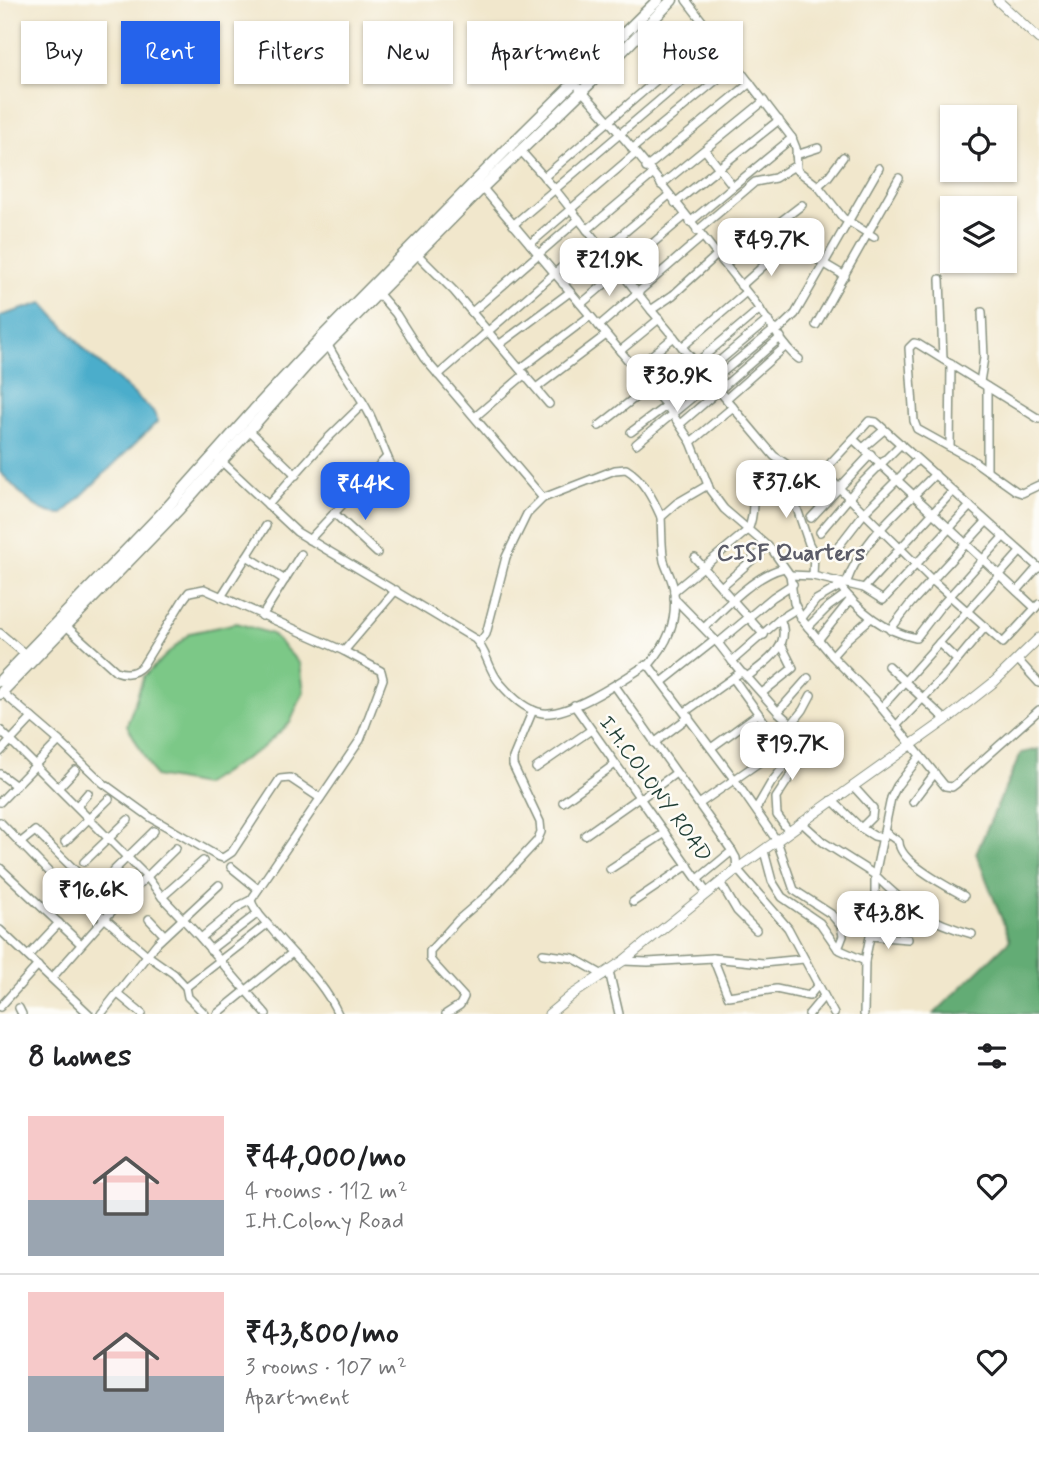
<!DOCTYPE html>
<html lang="en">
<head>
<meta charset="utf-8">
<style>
  body { margin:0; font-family:Mynerve,sans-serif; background:#f2f2f2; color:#202124; height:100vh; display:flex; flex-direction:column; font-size:26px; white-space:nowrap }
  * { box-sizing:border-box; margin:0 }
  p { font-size:23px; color:#757577 }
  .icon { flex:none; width:38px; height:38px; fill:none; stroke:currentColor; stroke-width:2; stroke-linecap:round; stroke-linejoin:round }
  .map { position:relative; height:1014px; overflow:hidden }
  .panel { display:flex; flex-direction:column; background:#fff; flex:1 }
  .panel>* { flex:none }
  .guide { position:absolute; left:21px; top:21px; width:998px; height:63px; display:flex; gap:14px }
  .tools { position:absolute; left:940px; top:105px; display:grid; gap:14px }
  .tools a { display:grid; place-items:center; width:77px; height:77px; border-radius:0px; background:#fff; box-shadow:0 2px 5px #0004; font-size:35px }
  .price { position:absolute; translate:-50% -60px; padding:0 16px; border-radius:14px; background:#fff; color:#222; font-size:23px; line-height:46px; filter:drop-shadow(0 2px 4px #0008) }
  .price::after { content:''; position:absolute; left:50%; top:42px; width:21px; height:16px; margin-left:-10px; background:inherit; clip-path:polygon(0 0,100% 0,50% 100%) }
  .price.active { background:#2563eb; color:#fff }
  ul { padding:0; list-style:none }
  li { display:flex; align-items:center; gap:21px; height:175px; padding:0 28px }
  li+li { border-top:2px solid #e0e0e0 }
  li span { display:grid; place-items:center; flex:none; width:196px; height:140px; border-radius:0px; color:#555 }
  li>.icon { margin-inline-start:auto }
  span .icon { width:84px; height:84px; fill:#fffc; stroke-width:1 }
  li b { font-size:30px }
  h2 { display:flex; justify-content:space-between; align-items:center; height:84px; padding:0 28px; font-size:30px }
  .pill { padding:0 24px; border-radius:0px; background:#fff; box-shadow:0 2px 5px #0004; font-size:24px; line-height:63px }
  .pill.active { background:#2563eb; color:#fff }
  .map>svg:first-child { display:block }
</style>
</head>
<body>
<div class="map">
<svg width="1039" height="1014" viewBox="0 0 1039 1014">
  <rect width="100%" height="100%" fill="#fdfcf7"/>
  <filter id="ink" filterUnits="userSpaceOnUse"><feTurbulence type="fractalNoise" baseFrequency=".0143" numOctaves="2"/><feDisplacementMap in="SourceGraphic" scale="14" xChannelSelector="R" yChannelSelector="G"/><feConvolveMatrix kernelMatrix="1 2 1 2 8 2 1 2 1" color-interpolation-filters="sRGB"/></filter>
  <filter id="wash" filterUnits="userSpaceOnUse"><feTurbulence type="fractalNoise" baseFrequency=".00686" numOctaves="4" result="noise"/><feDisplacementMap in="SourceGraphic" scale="28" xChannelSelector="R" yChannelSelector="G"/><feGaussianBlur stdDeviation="1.57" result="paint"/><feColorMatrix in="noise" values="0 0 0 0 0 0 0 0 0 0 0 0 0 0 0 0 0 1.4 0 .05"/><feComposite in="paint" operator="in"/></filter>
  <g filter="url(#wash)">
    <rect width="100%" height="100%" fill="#f1e7cc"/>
    <polygon fill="#7bc887" stroke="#4d825e" stroke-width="2" points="237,623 272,634 300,664 304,691 290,723 262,748 203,785 155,776 127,725 144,676 190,633"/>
    <polygon fill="#64ac74" stroke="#427454" stroke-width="2" points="1039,749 1039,1014 934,1014 1010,940 976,853 1021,753"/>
    <path fill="#4badcb" stroke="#357580" stroke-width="2" d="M43,303L87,352L153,411L158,421L63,514C34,515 19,490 0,472V316Z"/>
  </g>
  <g filter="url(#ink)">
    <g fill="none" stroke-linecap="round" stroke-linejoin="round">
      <g stroke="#889280" stroke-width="10">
        <g id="minor">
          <polyline points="686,0 792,138 796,148 797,168"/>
          <path d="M579,88C642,155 696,229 753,300C764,314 786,351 799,359"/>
          <polyline points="632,149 736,64"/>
          <polyline points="705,150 733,186"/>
          <polyline points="521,151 554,188 651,310 774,456 803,475 827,476 932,580 1003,643 1039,604"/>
          <polyline points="796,155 818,148"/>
          <polyline points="646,168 750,83"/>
          <polyline points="544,177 711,33"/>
          <polyline points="661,185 764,101"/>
          <polyline points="481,186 669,409 691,442 710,490 724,509 773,551 790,575 794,603 803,621 834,658 875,700 945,786 952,787 956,784 1039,710"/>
          <polyline points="818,186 828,177 843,157"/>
          <polyline points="675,203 779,120"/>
          <polyline points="690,222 792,138"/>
          <polyline points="513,225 722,47"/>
          <polyline points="587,230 652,175"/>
          <polyline points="697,231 755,182 775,178 793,167 818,186 843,218 874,237"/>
          <polyline points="530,244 635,154"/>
          <polyline points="417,254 454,291 549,404"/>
          <polyline points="725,264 802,205"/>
          <polyline points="940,279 943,359"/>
          <polyline points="563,284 669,195"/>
          <polyline points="741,286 789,243 845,276"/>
          <polyline points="378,293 396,314 424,358 543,498"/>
          <polyline points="581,304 685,216"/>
          <polyline points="651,310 673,295 717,255"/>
          <polyline points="472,312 579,219"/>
          <polyline points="816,325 899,178"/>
          <polyline points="599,326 702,237"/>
          <polyline points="777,331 795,314 879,168"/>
          <polyline points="500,344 570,292"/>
          <path d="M328,345C340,369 358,391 370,415C381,438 387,464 403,484"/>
          <polyline points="682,347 746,292"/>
          <polyline points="620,351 659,319"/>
          <polyline points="520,369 590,316"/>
          <polyline points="635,369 674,337"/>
          <polyline points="438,375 594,239"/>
          <polyline points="980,382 984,358 982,312"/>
          <polyline points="536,388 606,335"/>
          <polyline points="657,396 760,309"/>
          <polyline points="727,398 786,346"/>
          <polyline points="475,417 525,374"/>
          <polyline points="1039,419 918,344 914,343 909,348 914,421 917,429 971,459 1016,491 1022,493 1039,485"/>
          <polyline points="680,424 781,337"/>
          <polyline points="599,426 689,355"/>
          <polyline points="249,430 296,475"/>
          <polyline points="631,432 666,406 768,320"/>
          <polyline points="853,439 869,421 876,422 1039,568"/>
          <polyline points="691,442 733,407"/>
          <polyline points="636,444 775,329"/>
          <polyline points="950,447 951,364"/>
          <polyline points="863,448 884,430"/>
          <path d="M219,459L297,532L475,639C487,651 488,669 499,682C509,694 526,711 543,713C570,716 623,680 646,665L650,667L734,779L777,841L794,890L831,914L841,926L843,936L838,949"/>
          <polyline points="786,465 786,476 809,544 814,553 813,576"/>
          <polyline points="987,470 987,387"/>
          <polyline points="823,474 827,467 853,439 1035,608"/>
          <polyline points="268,505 325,441 363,404"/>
          <polyline points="334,513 377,553"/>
          <polyline points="811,518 871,454"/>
          <polyline points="820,532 859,486 901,444"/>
          <polyline points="309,540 387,457"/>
          <polyline points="838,547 865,512 917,460"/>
          <polyline points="247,556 285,580"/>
          <polyline points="695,558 764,635"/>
          <polyline points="790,575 813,576 864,588 883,600 970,506"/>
          <path d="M836,581C856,608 881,631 916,638L940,607L1004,536"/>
          <path d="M846,584C861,539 904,507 935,474"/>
          <polyline points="721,587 768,546"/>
          <polyline points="864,588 952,492"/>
          <path d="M674,591L748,530C761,501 738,493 782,483"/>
          <polyline points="1017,591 1038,567"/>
          <polyline points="221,597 266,526"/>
          <polyline points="674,598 715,640"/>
          <polyline points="262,616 301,554"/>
          <polyline points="801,619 816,600 840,586"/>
          <path d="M64,624L116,671C126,675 135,674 143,665L183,600L189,592L204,589L344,651L381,671L383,679L360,740L251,900C253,910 263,919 270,927C293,956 323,980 338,1014"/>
          <polyline points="808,627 828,607 846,594"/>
          <path d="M704,628C725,607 756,574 784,568"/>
          <polyline points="890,630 911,603 986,522"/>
          <polyline points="0,633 25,654"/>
          <polyline points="818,640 851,599"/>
          <path d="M479,643L486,634L506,557L527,514L543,498L615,470L626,469C643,479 653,499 661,517"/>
          <polyline points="718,643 732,661"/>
          <polyline points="939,643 957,660"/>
          <polyline points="344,651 396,590"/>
          <polyline points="832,656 848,638 871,618"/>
          <polyline points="1018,660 1039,683"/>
          <path d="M648,666C668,643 677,623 674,592C674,582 667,571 664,561C661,547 662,532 661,517L677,503L708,485"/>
          <polyline points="888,666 946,720"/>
          <path d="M744,674L747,677C766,662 793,646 780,619"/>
          <polyline points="747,677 778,712 808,678"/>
          <polyline points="733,678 778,741"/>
          <polyline points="662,682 715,640 718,643 773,597 793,584"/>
          <polyline points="615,686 732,851 698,879"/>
          <polyline points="2,692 59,741 103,783 150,817 217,856 223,858 232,852 280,779 290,778 320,798"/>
          <polyline points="762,693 793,668 782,646"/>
          <polyline points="574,705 707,893"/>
          <polyline points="881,708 1020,552"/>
          <polyline points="685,712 741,672 732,661 780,619 796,609"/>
          <polyline points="778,712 812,743 776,798 777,815 789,832"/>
          <polyline points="896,726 947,673 985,627"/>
          <polyline points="0,730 147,877 162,897 198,935 266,1014"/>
          <polyline points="654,743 689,717"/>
          <polyline points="711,748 758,714"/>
          <polyline points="0,752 32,718"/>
          <path d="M920,756L897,786L891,798L875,875C906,907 929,922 972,934"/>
          <polyline points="536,768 591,730"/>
          <polyline points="0,774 16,786"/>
          <polyline points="853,786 873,808 872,817 861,828 874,836 884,838"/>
          <polyline points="58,788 75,770"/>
          <polyline points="640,799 676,773"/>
          <polyline points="832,800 861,828"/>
          <polyline points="0,802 59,741"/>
          <polyline points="563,802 615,764"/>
          <polyline points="913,802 935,773"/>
          <polyline points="699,804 764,759 803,710 811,695"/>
          <polyline points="77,806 88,793"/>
          <polyline points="756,809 771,783 807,737"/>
          <polyline points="0,822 68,892 86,902 147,955 174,974 186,987 188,997 205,1014"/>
          <polyline points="801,822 823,842 875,875 875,912 865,961 864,1014"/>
          <path d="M885,832L899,842C899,862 948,887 964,896"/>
          <polyline points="585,835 639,797"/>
          <polyline points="65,842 109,799"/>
          <polyline points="20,843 35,831 84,879"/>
          <polyline points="732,851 736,858 737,869 788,928 834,1014"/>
          <polyline points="764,851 772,881 782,897 820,923 838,949 865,961"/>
          <polyline points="84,862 128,820"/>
          <polyline points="231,867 258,889"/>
          <polyline points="0,868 81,944"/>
          <polyline points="610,869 665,833"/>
          <polyline points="720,882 737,911 756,930"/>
          <polyline points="100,884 154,831"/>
          <polyline points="71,894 89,874 119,905"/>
          <polyline points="162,897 203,861"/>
          <polyline points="633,902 688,865"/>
          <polyline points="875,912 895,916 905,902"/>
          <polyline points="149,919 164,935"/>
          <polyline points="0,930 89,1014"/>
          <polyline points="870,936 908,939"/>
          <polyline points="201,938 241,905 251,900"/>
          <polyline points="210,950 258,913"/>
          <polyline points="543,954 573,958 603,975"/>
          <polyline points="28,956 59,923"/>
          <polyline points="713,958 728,996 776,989 809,996 818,985"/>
          <polyline points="623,961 648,962 713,958 763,963 804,959"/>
          <polyline points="609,971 619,1014"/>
          <polyline points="52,978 104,919 176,848"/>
          <polyline points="186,987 267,924"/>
          <polyline points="118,994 142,1014"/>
          <polyline points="0,1007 38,965"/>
          <polyline points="19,1008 22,1014"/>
          <polyline points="101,1014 157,943 219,885"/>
          <polyline points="217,1014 292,953"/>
          <polyline points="446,1014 460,1005 464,997 433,963 430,959 430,951 458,920 487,895 537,841 541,832 540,822 513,765 513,758 533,710"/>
          <polyline points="809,1014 824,996"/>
        </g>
      </g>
      <g stroke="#889280" stroke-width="11">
        <g id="tertiary">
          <polyline points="997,0 1039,39"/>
          <polyline points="549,1014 572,995 623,961 737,869 946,720 994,682 1039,638"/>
        </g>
      </g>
      <g stroke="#889280" stroke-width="13">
        <g id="secondary">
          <polyline points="0,681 165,510 254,410 321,338 514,142 658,0"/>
          <polyline points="0,694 179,509 307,365 482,188 610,64 672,0"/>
        </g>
      </g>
      <use href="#minor" stroke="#fff" stroke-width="7"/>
      <use href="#tertiary" stroke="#fff" stroke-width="9"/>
      <use href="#secondary" stroke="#fff" stroke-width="10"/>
      <g stroke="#889280" stroke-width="10" stroke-linecap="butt">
        <polyline id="minor-bridge" points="782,483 791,478"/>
      </g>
      <use href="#minor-bridge" stroke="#fff" stroke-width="7"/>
    </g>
  </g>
  <g text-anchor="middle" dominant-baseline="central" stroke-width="5" stroke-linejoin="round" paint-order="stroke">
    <g font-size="21" fill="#1f3d34" stroke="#fdfcf7">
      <text transform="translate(655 789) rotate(54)">I.H.COLONY ROAD</text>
    </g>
    <g font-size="23" font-weight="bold" fill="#5b5c68" stroke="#fdfcf7">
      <text x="791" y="554">CISF Quarters</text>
    </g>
  </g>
</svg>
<div class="tools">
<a><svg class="icon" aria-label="locate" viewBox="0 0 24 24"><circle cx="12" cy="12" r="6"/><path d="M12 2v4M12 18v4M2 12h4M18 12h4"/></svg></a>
<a><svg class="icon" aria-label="layers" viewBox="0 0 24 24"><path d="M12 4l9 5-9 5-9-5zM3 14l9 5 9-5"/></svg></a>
</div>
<b class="price" style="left:771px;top:278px">₹49.7K</b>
<b class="price" style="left:609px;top:298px">₹21.9K</b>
<b class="price" style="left:677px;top:414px">₹30.9K</b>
<b class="price" style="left:786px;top:520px">₹37.6K</b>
<b class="price active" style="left:365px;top:522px">₹44K</b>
<b class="price" style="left:792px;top:782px">₹19.7K</b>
<b class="price" style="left:93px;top:928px">₹16.6K</b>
<b class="price" style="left:888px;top:951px">₹43.8K</b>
<div class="guide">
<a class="pill">Buy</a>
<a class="pill active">Rent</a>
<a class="pill">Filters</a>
<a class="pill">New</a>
<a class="pill">Apartment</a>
<a class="pill">House</a>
</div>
</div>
<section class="panel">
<h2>8 homes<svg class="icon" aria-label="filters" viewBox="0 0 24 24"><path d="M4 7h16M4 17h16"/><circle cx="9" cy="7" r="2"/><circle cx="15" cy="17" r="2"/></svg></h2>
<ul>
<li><span style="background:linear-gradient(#f6c9c9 60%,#9aa5b1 0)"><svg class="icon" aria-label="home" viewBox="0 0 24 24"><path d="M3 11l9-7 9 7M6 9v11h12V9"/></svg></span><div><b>₹44,000/mo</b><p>4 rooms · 112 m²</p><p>I.H.Colony Road</p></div><svg class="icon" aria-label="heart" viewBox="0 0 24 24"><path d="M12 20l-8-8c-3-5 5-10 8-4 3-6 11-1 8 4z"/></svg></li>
<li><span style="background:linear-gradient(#f6c9c9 60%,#9aa5b1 0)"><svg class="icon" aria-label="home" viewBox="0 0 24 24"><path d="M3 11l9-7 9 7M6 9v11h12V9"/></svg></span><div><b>₹43,800/mo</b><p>3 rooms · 107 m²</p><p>Apartment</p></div><svg class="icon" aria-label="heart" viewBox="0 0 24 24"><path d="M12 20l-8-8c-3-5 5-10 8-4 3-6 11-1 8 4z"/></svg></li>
</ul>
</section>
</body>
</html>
